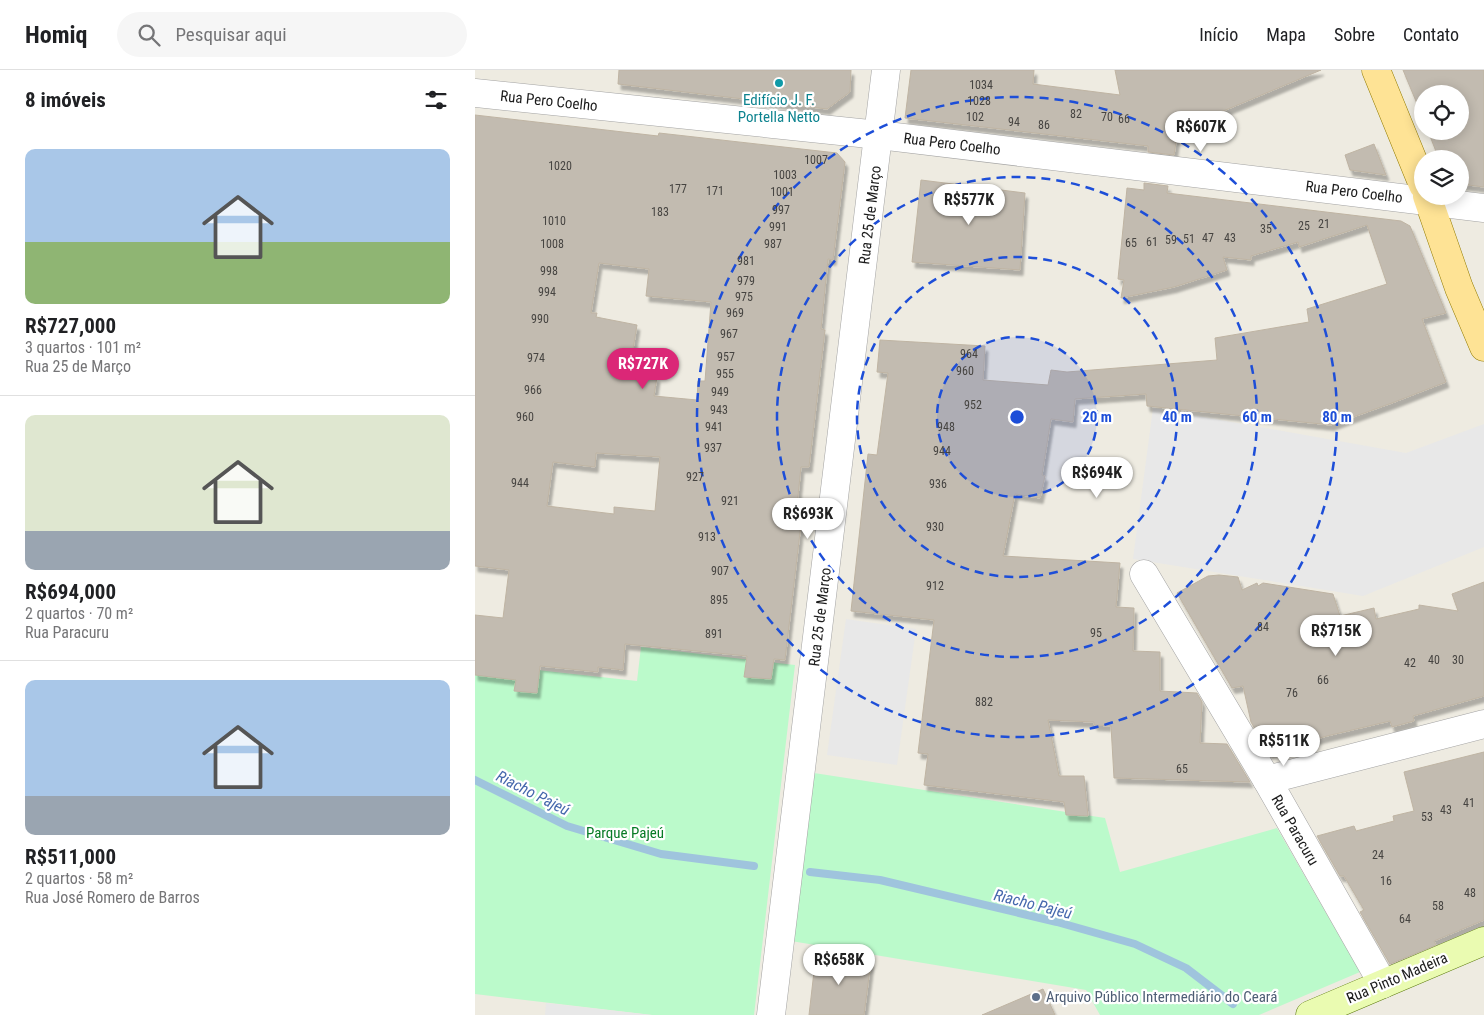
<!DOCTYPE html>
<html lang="pt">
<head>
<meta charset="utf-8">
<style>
  body { margin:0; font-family:"Roboto Condensed",sans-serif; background:#f6f6f6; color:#202124; height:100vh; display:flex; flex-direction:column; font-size:19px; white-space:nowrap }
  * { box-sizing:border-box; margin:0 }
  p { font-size:16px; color:#757577 }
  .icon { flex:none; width:28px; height:28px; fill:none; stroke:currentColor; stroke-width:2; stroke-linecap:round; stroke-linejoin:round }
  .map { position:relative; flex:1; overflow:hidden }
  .sheet { display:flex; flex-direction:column; background:#fff; width:475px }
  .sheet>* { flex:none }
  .controls { position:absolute; left:939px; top:15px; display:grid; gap:10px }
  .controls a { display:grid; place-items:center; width:55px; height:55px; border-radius:50%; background:#fff; box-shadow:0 2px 12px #0003; font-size:25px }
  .price { position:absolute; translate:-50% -42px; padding:0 11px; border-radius:18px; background:#fff; color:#222; font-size:16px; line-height:32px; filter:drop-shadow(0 1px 2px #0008) }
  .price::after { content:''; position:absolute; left:50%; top:30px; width:15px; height:11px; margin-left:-8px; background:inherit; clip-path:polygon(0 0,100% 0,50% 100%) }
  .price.selected { background:#db2777; color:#fff }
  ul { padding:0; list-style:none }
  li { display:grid; align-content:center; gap:10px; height:265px; padding:0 25px }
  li+li { border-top:1px solid #e0e0e0 }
  li span { display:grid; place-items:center; height:155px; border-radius:10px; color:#555 }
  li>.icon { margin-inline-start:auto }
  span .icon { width:90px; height:90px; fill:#fffc; stroke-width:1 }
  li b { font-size:21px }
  h2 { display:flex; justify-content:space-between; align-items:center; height:60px; padding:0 25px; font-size:21px }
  header { display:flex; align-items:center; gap:30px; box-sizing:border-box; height:70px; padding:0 25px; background:#fff; border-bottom:1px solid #e0e0e0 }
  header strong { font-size:24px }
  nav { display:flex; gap:28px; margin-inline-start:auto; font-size:18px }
  .search { width:350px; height:45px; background:#f6f6f6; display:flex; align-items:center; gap:12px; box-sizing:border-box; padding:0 18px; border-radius:28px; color:#757577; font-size:19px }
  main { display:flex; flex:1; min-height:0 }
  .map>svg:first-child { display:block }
</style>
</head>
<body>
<header>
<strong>Homiq</strong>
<div class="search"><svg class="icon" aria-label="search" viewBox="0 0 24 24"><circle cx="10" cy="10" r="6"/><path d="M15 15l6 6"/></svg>Pesquisar aqui</div>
<nav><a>Início</a><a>Mapa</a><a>Sobre</a><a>Contato</a></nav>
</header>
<main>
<section class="sheet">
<h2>8 imóveis<svg class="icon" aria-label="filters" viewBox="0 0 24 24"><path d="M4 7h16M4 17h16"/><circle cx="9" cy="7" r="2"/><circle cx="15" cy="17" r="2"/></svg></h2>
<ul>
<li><span style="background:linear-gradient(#a9c7e8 60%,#8fb573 0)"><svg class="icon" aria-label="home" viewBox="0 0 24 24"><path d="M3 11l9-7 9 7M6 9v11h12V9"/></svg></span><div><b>R$727,000</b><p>3 quartos · 101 m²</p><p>Rua 25 de Março</p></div></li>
<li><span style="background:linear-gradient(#dfe7d0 75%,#9aa5b1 0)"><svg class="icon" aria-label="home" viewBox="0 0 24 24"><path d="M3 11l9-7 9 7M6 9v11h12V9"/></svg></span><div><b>R$694,000</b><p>2 quartos · 70 m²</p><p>Rua Paracuru</p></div></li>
<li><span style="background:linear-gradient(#a9c7e8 75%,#9aa5b1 0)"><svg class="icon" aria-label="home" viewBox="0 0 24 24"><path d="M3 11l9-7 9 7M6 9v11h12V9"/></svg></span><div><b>R$511,000</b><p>2 quartos · 58 m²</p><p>Rua José Romero de Barros</p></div></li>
</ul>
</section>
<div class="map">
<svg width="1009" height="945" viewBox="0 0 1009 945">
  <defs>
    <filter id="shadow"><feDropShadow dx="3" dy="5.5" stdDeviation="1" flood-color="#0004"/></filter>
  </defs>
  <rect width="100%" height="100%" fill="#eeebe1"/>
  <g fill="#bbfacb">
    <polygon points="166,577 320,595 279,945 177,945 0,924 0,593 162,611"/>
    <polygon points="339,703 630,748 645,802 802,758 885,902 784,945 625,945 611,920 316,871"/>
  </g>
  <g fill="#e8e8e8">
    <polygon points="678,338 931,383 1009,354 1009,477 888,526 658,489"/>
    <polygon points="371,549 441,559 422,695 352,685"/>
    <polygon points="71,933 177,945 70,945"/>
  </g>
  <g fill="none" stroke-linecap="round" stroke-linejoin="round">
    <g stroke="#9fc4dd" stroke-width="8">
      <polyline points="0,710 92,756 186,784 279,796"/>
      <polyline points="335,802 405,810 582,852 660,874 711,898 758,934"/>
    </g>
  </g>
  <g fill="#c2bbb0" stroke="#bfb4a3" fill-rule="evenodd" filter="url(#shadow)">
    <polygon points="144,0 376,0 375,22 352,39 143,14"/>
    <polygon points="436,0 559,0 558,14 645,25 640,0 846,0 703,60 699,85 673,82 673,76 430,48"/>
    <polygon points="928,0 1009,0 1009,117 985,114 985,89 964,89 953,61 985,61 985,24 948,24 948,48"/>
    <path d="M0,45L183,66L184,63L362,83L370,92L358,190L353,189L346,259L350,260L334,397H326L322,436L328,437L310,590L299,589L296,609L269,607L272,586L150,574L148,600L123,597V602L65,596L62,623L39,621L41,610L0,605V545L28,548L34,500L0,496ZM124,193L174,199L171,226L236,232L230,311H223L222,330L179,326L182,307L154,304L162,255L121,247L122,243H116ZM121,383L185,387L180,441L139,437V444L72,436L78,392L120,397Z"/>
    <polygon points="899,74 911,105 875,100 870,85"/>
    <polygon points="446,110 550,123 545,200 437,192"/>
    <polygon points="669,113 693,116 692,123 926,151 935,156 971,243 947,249 971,312 917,333 856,355 672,336 671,324 600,329 598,352 576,349 567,405 570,406 565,428 540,424 528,486 645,493 641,537 659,538 658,581 685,582 685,621 722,623 727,632 725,673 752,674 775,712 639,708 636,656 619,655 619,652 573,650 584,706 609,706 613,746 591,745 589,732 449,715 453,684 443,683 459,550 376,541 393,384 402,385 413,303 402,302 405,270 510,276 508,310 573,315 576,300 592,302 742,290 740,268 834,252 832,239 912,214 892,155 824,177 823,172 776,186 776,190 748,187 752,200 699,217 646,228 649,210 643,209 652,118 669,120"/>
    <polygon points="744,505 763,507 767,520 782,513 783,516 788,513 858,524 865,546 899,538 901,549 944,539 944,535 983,541 977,524 1009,512 1009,626 938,646 939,651 917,657 915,651 852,666 794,683 776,652 768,616 757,618 702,523 733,506"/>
    <polygon points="1009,682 1009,850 959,871 961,875 915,894 885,842 889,840 869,806 865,806 842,766 879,756 881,761 919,751 918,746 939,741 929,702"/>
    <polygon points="341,884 396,891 389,945 334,945"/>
    <polygon points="568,919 580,945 507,945"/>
  </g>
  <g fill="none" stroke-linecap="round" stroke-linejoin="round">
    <g stroke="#a3a3a3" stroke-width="29">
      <g id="minor">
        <polyline points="0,23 404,65 1009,138"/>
        <polyline points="669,504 792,710 908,914"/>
        <polyline points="792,710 1009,654"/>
        <polyline points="296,945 411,0"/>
      </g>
    </g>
    <g stroke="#537302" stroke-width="29">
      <polyline id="secondary" points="835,945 1009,871"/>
    </g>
    <g stroke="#937c00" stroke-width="29">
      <g id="primary">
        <polyline points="901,0 948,115"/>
        <polyline points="952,126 984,218 1009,277"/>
      </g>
    </g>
    <use href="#minor" stroke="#fff" stroke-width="28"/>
    <use href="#secondary" stroke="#eafbb1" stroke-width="28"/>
    <use href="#primary" stroke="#fee395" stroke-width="28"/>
  </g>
  <circle cx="542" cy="347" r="80" fill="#1d4ed8" fill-opacity=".12"/>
  <g fill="none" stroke="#1d4ed8" stroke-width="2.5" stroke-dasharray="9 6">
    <circle cx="542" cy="347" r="80"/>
    <circle cx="542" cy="347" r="160"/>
    <circle cx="542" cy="347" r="240"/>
    <circle cx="542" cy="347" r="320"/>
  </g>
  <circle fill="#0f9aa8" stroke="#fff" stroke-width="2" cx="304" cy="13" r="5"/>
  <circle fill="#5c6f8a" stroke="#fff" stroke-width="2" cx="561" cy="927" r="5"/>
  <g text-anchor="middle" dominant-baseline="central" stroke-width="4.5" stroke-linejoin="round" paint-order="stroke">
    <g font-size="12" fill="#464441">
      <text x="506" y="15">1034</text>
      <text x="504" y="31">1028</text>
      <text x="601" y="44">82</text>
      <text x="500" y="47">102</text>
      <text x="632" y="47">70</text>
      <text x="649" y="49">66</text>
      <text x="539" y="52">94</text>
      <text x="569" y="55">86</text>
      <text x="341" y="90">1007</text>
      <text x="85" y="96">1020</text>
      <text x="310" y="105">1003</text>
      <text x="203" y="119">177</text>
      <text x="240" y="121">171</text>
      <text x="307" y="122">1001</text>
      <text x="306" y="140">997</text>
      <text x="185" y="142">183</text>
      <text x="79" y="151">1010</text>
      <text x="849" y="154">21</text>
      <text x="829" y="156">25</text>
      <text x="303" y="157">991</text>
      <text x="791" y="159">35</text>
      <text x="733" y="168">47</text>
      <text x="755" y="168">43</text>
      <text x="714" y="169">51</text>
      <text x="696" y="170">59</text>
      <text x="677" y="172">61</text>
      <text x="656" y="173">65</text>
      <text x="77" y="174">1008</text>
      <text x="298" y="174">987</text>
      <text x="271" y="191">981</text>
      <text x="74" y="201">998</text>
      <text x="271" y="211">979</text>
      <text x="72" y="222">994</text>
      <text x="269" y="227">975</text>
      <text x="260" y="243">969</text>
      <text x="65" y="249">990</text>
      <text x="254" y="264">967</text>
      <text x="494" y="284">964</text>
      <text x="251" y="287">957</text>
      <text x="61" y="288">974</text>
      <text x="490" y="301">960</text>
      <text x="250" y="304">955</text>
      <text x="58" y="320">966</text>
      <text x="245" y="322">949</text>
      <text x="498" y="335">952</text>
      <text x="244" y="340">943</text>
      <text x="50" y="347">960</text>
      <text x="239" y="357">941</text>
      <text x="471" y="357">948</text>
      <text x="238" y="378">937</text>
      <text x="467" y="381">944</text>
      <text x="220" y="407">927</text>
      <text x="45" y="413">944</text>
      <text x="463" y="414">936</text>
      <text x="255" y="431">921</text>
      <text x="460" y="457">930</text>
      <text x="232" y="467">913</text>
      <text x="245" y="501">907</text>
      <text x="460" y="516">912</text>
      <text x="244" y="530">895</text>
      <text x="788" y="557">84</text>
      <text x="621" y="563">95</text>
      <text x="239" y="564">891</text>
      <text x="959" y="590">40</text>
      <text x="983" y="590">30</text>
      <text x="935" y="593">42</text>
      <text x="848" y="610">66</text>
      <text x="817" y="623">76</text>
      <text x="509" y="632">882</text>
      <text x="707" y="699">65</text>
      <text x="994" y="733">41</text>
      <text x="971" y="740">43</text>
      <text x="952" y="747">53</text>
      <text x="903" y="785">24</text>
      <text x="911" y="811">16</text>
      <text x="995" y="823">48</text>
      <text x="963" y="836">58</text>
      <text x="930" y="849">64</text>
    </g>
    <g font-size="15" fill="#0d838f" stroke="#fff">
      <text x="304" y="30">Edifício J. F.<tspan x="304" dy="17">Portella Netto</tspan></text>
    </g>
    <g font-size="15" fill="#1c1c1c" stroke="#fff">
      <text transform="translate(74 31) rotate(6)">Rua Pero Coelho</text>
      <text transform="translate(477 74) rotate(7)">Rua Pero Coelho</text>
      <text transform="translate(879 122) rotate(7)">Rua Pero Coelho</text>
      <text transform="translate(395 145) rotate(-83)">Rua 25 de Março</text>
      <text transform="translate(345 547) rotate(-83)">Rua 25 de Março</text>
      <text transform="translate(820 760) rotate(60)">Rua Paracuru</text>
      <text transform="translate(922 908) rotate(-23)">Rua Pinto Madeira</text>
    </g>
    <g font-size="15" fill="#087b26" stroke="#fff">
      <text x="150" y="763">Parque Pajeú</text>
    </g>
    <g font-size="15" fill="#4e5e75" stroke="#fff" text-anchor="start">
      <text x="571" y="927">Arquivo Público Intermediário do Ceará</text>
    </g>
    <g font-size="16" font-style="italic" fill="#4668ad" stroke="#fff">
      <text transform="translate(58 723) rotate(27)">Riacho Pajeú</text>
      <text transform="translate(558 834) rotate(14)">Riacho Pajeú</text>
    </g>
  </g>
  <circle cx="542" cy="347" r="8" fill="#1d4ed8" stroke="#fff" stroke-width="2.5"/>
  <g font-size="15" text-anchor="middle" font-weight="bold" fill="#1d4ed8" stroke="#fff" stroke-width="4.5" stroke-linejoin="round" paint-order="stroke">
    <text x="622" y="352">20 m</text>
    <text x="702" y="352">40 m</text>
    <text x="782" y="352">60 m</text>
    <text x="862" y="352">80 m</text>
  </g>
</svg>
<div class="controls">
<a><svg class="icon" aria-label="locate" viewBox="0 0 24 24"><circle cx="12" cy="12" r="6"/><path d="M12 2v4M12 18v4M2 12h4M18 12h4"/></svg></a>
<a><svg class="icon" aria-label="layers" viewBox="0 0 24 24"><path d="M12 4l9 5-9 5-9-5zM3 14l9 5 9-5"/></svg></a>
</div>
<b class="price" style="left:726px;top:83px">R$607K</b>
<b class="price" style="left:494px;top:156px">R$577K</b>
<b class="price selected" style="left:168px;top:320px">R$727K</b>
<b class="price" style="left:622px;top:429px">R$694K</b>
<b class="price" style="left:333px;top:470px">R$693K</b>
<b class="price" style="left:861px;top:587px">R$715K</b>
<b class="price" style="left:809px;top:697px">R$511K</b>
<b class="price" style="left:364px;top:916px">R$658K</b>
</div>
</main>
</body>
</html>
